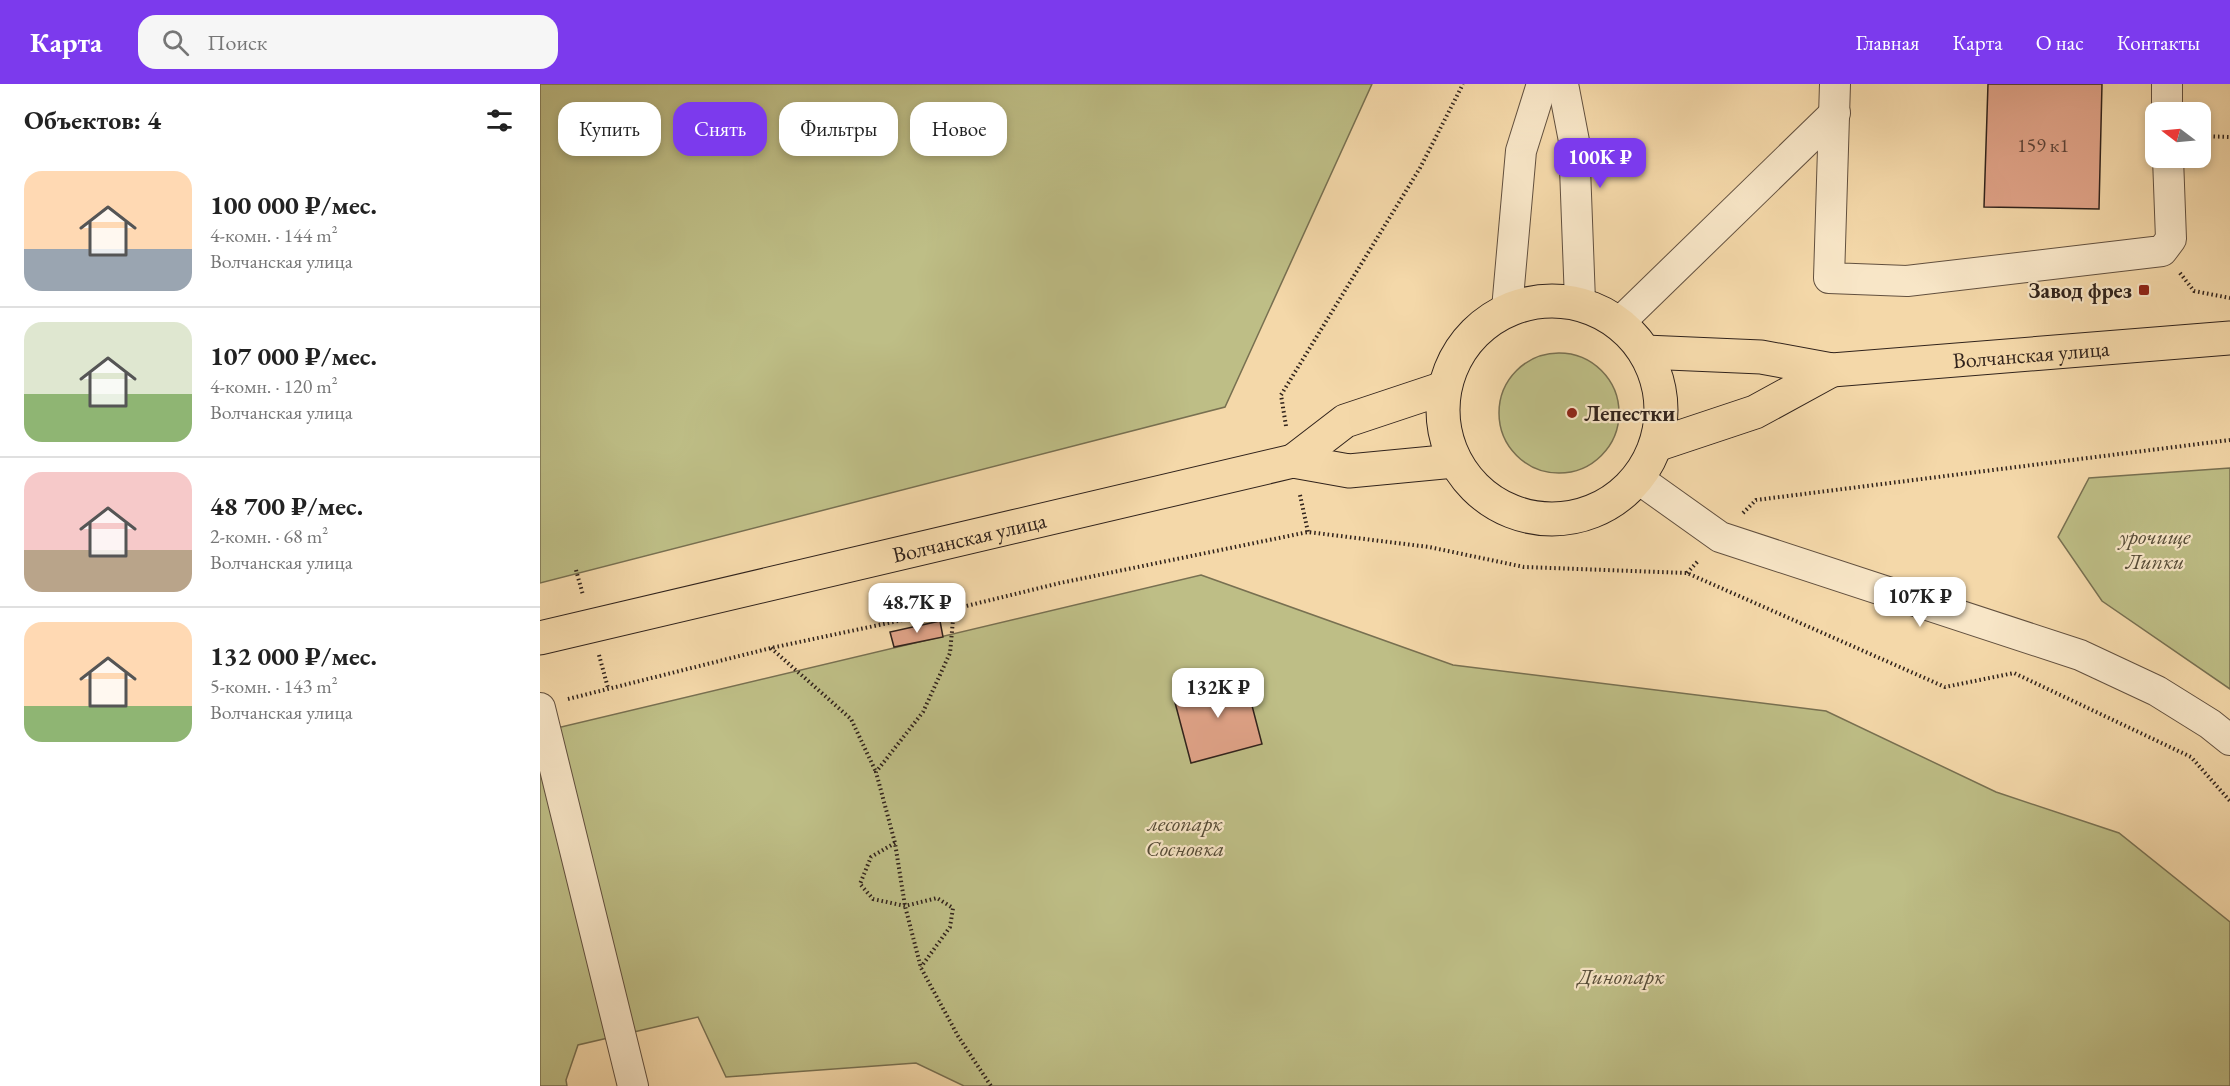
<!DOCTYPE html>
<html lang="ru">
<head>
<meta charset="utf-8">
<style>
  body { margin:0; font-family:"EB Garamond",serif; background:#f6f6f6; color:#222; height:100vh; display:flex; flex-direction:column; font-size:22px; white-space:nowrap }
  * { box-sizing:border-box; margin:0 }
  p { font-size:20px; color:#767676 }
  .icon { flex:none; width:33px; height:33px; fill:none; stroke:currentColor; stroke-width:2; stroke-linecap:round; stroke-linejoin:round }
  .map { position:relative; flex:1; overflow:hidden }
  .sheet { display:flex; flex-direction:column; background:#fff; width:540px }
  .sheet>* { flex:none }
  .banner { position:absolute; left:18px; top:18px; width:570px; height:54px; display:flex; gap:12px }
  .needle { width:39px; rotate:286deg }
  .buttons { position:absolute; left:1605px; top:18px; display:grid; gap:12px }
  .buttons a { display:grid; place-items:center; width:66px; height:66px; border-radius:12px; background:#fff; box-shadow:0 3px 9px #0003; font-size:30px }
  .price { position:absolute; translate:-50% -51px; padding:0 14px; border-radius:12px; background:#fff; color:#222; font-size:20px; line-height:39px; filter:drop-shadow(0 2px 3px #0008) }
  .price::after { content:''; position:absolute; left:50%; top:36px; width:18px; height:14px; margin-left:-9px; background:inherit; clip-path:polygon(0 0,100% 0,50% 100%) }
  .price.on { background:#7c3aed; color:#fff }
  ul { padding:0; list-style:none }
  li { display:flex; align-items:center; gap:18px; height:150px; padding:0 24px }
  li+li { border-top:2px solid #e0e0e0 }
  li span { display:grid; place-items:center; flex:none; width:168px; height:120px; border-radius:18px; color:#555 }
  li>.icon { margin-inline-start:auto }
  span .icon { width:72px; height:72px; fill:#fffc; stroke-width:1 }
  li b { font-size:26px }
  h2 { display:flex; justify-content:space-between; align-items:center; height:72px; padding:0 24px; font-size:26px }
  .chip { padding:0 21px; border-radius:18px; background:#fff; box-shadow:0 3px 9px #0003; font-size:21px; line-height:54px }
  .chip.on { background:#7c3aed; color:#fff }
  header { display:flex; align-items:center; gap:36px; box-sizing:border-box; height:84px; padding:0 30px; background:#7c3aed; color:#fff }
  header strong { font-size:28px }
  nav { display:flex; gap:33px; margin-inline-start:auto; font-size:21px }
  .search { width:420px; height:54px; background:#f6f6f6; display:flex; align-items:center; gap:15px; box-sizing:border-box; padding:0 21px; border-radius:18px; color:#767676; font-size:22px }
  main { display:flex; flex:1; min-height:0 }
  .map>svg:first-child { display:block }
</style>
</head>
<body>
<header>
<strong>Карта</strong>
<div class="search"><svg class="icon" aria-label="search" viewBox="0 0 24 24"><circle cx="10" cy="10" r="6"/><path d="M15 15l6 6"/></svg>Поиск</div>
<nav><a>Главная</a><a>Карта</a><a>О нас</a><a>Контакты</a></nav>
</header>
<main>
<section class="sheet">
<h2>Объектов: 4<svg class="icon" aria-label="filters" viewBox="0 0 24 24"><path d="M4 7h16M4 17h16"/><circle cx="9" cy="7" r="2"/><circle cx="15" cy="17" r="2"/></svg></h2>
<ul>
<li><span style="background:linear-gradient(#ffd9b3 65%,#9aa5b1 0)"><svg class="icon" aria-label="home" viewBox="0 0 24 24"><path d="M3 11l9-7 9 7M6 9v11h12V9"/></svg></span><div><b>100 000 ₽/мес.</b><p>4-комн. · 144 m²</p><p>Волчанская улица</p></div></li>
<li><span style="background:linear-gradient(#dfe7d0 60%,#8fb573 0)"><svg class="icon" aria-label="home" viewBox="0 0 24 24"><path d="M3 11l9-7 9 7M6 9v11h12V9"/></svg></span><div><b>107 000 ₽/мес.</b><p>4-комн. · 120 m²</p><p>Волчанская улица</p></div></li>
<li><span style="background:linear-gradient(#f6c9c9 65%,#b9a48a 0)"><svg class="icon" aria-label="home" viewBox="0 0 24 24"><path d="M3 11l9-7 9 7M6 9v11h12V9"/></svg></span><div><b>48 700 ₽/мес.</b><p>2-комн. · 68 m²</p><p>Волчанская улица</p></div></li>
<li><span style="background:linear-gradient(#ffd9b3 70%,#8fb573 0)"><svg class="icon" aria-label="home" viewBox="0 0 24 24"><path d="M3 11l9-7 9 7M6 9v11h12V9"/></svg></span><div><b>132 000 ₽/мес.</b><p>5-комн. · 143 m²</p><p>Волчанская улица</p></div></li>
</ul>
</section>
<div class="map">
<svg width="1690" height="1002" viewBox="0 0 1690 1002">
  <rect width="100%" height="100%" fill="#f4d8a9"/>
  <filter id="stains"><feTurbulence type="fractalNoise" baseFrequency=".00333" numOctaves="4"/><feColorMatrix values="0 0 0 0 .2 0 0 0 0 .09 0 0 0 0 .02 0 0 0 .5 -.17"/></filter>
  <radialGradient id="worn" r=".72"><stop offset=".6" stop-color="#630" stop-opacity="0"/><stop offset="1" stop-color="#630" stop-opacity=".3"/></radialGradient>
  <g fill="#bebe86" stroke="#787051" stroke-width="1.5">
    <polygon points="0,0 832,0 685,323 0,499"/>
    <circle cx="1019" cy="329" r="60"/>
    <polygon points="1690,384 1690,605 1562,517 1518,453 1549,394"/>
    <polygon points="661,491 913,581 1286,627 1456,708 1579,749 1690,838 1690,1002 424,1002 376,979 186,993 158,933 38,961 26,996 27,1002 0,1002 0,648"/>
  </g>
  <g fill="#e0a388" stroke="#31231c" stroke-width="1.5">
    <polygon points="1448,0 1562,0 1559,125 1444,123"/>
    <polygon points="400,537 403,553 354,563 350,548"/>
    <polygon points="704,591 722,660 651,679 633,611"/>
  </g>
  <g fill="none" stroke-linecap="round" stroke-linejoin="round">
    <g stroke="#62503f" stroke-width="32">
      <g id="minor">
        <polyline points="1023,0 1034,57 1040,217"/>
        <polyline points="1295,0 1289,194 1367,197 1622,167 1631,155 1628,74"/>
        <polyline points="1627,0 1627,28"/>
        <polyline points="967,225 981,67 1002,0"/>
        <polyline points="1079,239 1295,29"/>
        <polyline points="1100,396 1180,453 1540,571 1617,607 1670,640 1690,656"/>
        <polyline points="0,624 93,1002"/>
      </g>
    </g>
    <g stroke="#31231c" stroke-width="35">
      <g id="major">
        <circle cx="1012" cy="326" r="109"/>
        <path id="s1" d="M1105,268L1221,273L1292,286L1690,254"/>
        <polyline points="1116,361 1215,328 1292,286"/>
        <polyline points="753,377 805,337 904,304"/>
        <path id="s2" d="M0,554L753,377L809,387L914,377"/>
      </g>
    </g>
    <g stroke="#31231c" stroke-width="4" stroke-dasharray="1.5 3" stroke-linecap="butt">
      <polyline points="1660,52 1690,53"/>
      <polyline points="1640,189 1654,207 1690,214"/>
      <polyline points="746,342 741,311 880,84 923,0"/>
      <polyline points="760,411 768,448"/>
      <polyline points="1203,429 1216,416 1690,356"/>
      <polyline points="36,486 43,511"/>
      <polyline points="1147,489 1159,476"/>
      <polyline points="414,525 410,569 383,628 336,688 355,759 365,822 381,884 418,952 451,1002"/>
      <polyline points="231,564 311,635 336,688"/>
      <polyline points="59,571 68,604"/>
      <polyline points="28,615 231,564 414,525 520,499 768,448 889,463 984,483 1147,489 1405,603 1474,589 1651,673 1690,717"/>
      <polyline points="355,759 331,773 320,800 333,815 365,822 397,814 413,824 410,843 381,883"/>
    </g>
    <use href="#minor" stroke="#f8e6c7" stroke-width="30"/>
    <use href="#major" stroke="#f4d8a9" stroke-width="33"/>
  </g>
  <g fill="#8f2418" stroke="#f8e6c7" stroke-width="2">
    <rect x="1598" y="200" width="12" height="12" rx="3"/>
    <circle cx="1032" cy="329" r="6"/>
  </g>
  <g text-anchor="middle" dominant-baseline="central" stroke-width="4.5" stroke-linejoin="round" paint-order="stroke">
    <g font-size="20" fill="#5d4337">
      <text x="1503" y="61">159 к1</text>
    </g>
    <g font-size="22" font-weight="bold" fill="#31231c" stroke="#f8e6c7" text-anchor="end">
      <text x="1592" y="206">Завод фрез</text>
      <text x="1044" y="329" text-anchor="start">Лепестки</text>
    </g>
    <g font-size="22" fill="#31231c" stroke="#f8e6c7">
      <text stroke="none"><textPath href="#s1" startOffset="388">Волчанская улица</textPath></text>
      <text stroke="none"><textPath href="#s2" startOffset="441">Волчанская улица</textPath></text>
    </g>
    <g font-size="22" font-style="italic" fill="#544a36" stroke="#f8e6c7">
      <text x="1615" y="452">урочище<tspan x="1615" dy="25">Липки</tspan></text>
      <text x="645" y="739">лесопарк<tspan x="645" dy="25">Сосновка</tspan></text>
      <text x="1081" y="892">Динопарк</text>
    </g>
  </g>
  <rect width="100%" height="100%" filter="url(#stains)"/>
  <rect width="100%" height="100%" fill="url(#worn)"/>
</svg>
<div class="buttons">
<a><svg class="needle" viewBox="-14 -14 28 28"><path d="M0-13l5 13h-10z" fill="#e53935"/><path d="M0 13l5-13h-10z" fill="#767676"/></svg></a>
</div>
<b class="price on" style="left:1060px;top:105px">100K ₽</b>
<b class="price" style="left:1380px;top:544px">107K ₽</b>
<b class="price" style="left:377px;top:550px">48.7K ₽</b>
<b class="price" style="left:678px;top:635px">132K ₽</b>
<div class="banner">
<a class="chip">Купить</a>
<a class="chip on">Снять</a>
<a class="chip">Фильтры</a>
<a class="chip">Новое</a>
</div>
</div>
</main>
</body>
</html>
